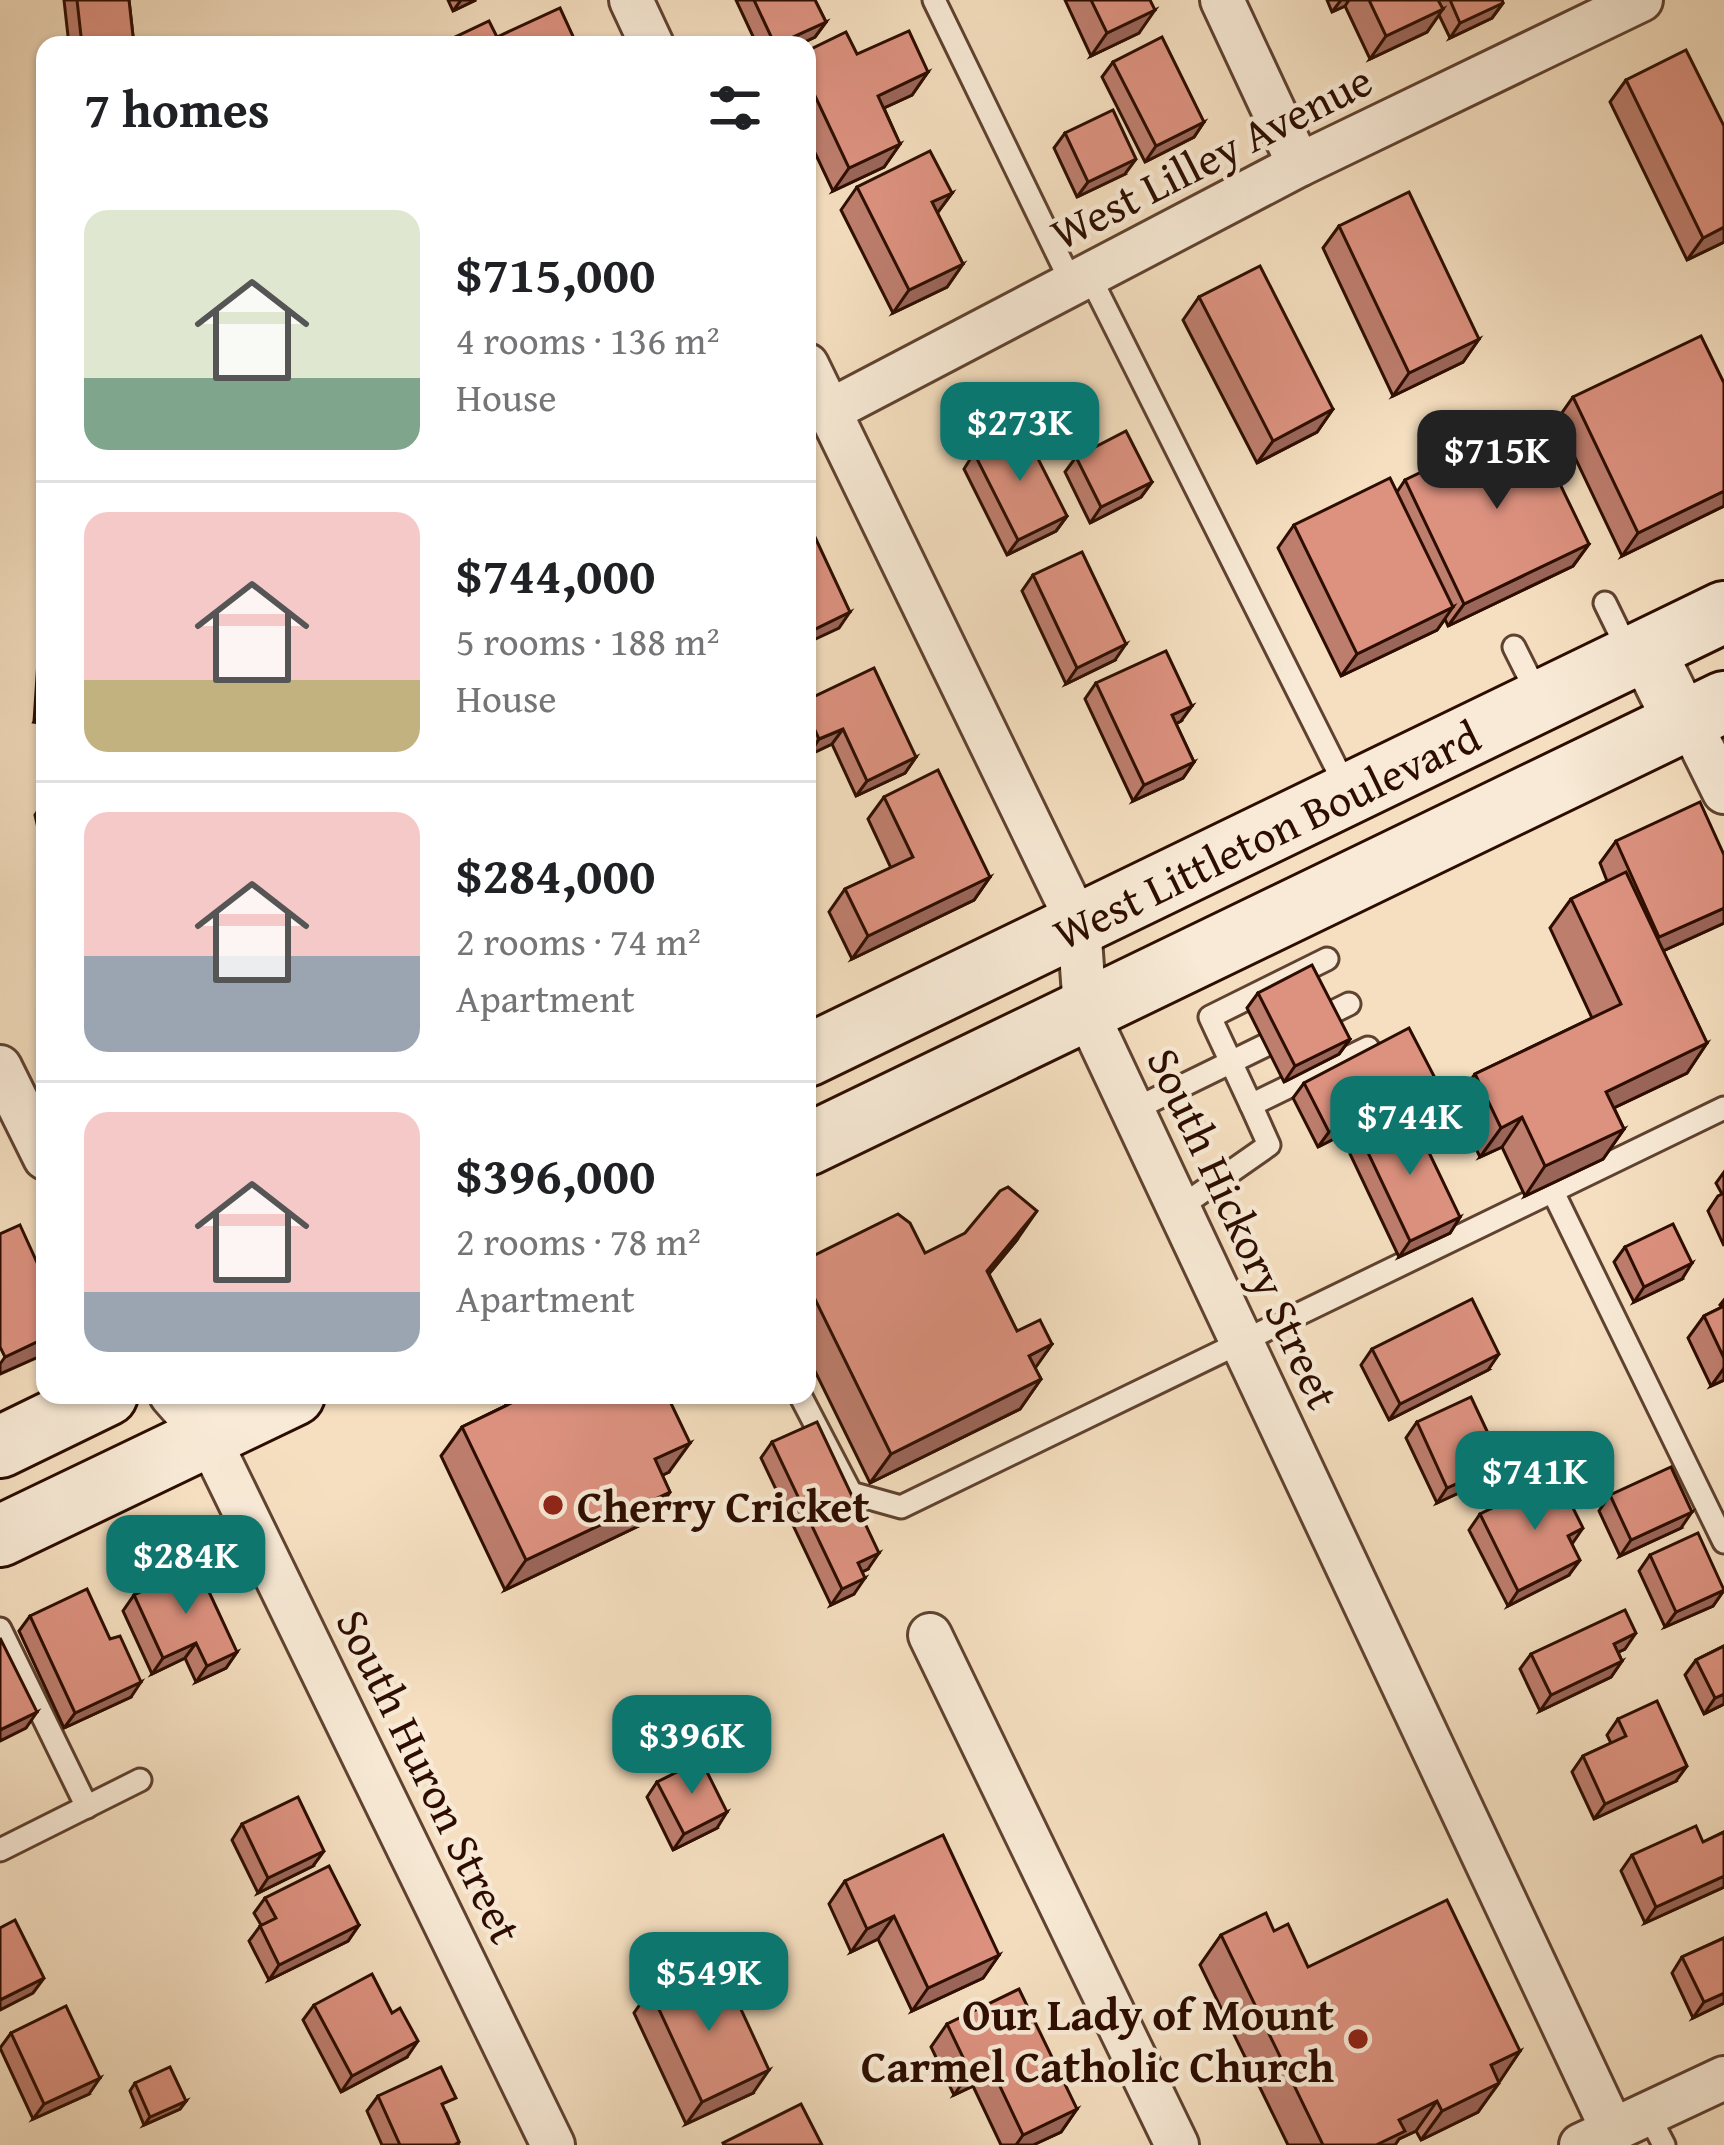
<!DOCTYPE html>
<html lang="en">
<head>
<meta charset="utf-8">
<style>
  body { margin:0; font-family:"Gentium Book Plus",serif; background:#f6f6f6; color:#202124; height:100vh; display:flex; flex-direction:column; font-size:45px; white-space:nowrap }
  * { box-sizing:border-box; margin:0 }
  p { font-size:39px; color:#757577 }
  .icon { flex:none; width:66px; height:66px; fill:none; stroke:currentColor; stroke-width:2; stroke-linecap:round; stroke-linejoin:round }
  .map { position:relative; flex:1; overflow:hidden }
  .sheet { position:absolute; left:36px; top:36px; width:780px; height:1368px; display:flex; flex-direction:column; background:#fff; border-radius:24px; box-shadow:0 3px 9px #0004 }
  .sheet>* { flex:none }
  .price { position:absolute; translate:-50% -102px; padding:0 27px; border-radius:24px; background:#0f766e; color:#fff; font-size:39px; line-height:78px; filter:drop-shadow(0 3px 6px #0008) }
  .price::after { content:''; position:absolute; left:50%; top:72px; width:36px; height:27px; margin-left:-18px; background:inherit; clip-path:polygon(0 0,100% 0,50% 100%) }
  .price.selected { background:#222; color:#fff }
  ul { padding:0; list-style:none }
  li { display:flex; align-items:center; gap:36px; height:300px; padding:0 48px }
  li+li { border-top:3px solid #e0e0e0 }
  li span { display:grid; place-items:center; flex:none; width:336px; height:240px; border-radius:24px; color:#555 }
  li>.icon { margin-inline-start:auto }
  span .icon { width:144px; height:144px; fill:#fffc; stroke-width:1 }
  li b { font-size:51px }
  h2 { display:flex; justify-content:space-between; align-items:center; height:144px; padding:0 48px; font-size:51px }
  .map>svg:first-child { display:block }
</style>
</head>
<body>
<div class="map">
<svg width="1724" height="2145" viewBox="0 0 1724 2145">
  <rect width="100%" height="100%" fill="#f5dfc0"/>
  <filter id="stains"><feTurbulence type="fractalNoise" baseFrequency=".00167" numOctaves="4"/><feColorMatrix values="0 0 0 0 .2 0 0 0 0 .09 0 0 0 0 .02 0 0 0 .5 -.17"/></filter>
  <radialGradient id="worn" r=".72"><stop offset=".6" stop-color="#630" stop-opacity="0"/><stop offset="1" stop-color="#630" stop-opacity=".3"/></radialGradient>
  <g fill="none" stroke-linecap="round" stroke-linejoin="round">
    <g stroke="#5f4230" stroke-width="27">
      <g id="service">
        <polyline points="934,0 1072,284"/>
        <polyline points="1089,275 1347,789"/>
        <polyline points="1605,603 1664,724"/>
        <polyline points="1514,647 1538,695"/>
        <polyline points="1327,959 1210,1017 1251,1105 1368,1048"/>
        <polyline points="1321,1018 1349,1004"/>
        <polyline points="1133,1110 1266,1045"/>
        <polyline points="1553,1192 1724,1542"/>
        <polyline points="1179,1208 1269,1145 1251,1105"/>
        <polyline points="800,1395 851,1493 901,1507 1724,1108"/>
        <polyline points="0,1629 87,1807"/>
        <polyline points="0,1850 140,1780"/>
        <polyline points="1648,2114 1664,2145"/>
      </g>
    </g>
    <g stroke="#5f4230" stroke-width="48">
      <g id="minor">
        <polyline points="631,0 652,45"/>
        <polyline points="1222,0 1299,165"/>
        <polyline points="807,365 1079,925 1085,1009 1613,2131"/>
        <polyline points="831,410 1299,165 1641,0"/>
        <polyline points="1652,646 1724,792"/>
        <polyline points="0,1067 45,1158"/>
        <polyline points="171,1395 208,1437 553,2145"/>
        <polyline points="930,1635 1177,2145"/>
        <polyline points="1581,2145 1724,2078"/>
      </g>
    </g>
    <g stroke="#2d0d00" stroke-width="66">
      <g id="secondary">
        <path id="s1" d="M807,1056L1724,612"/>
        <polyline points="807,1145 1724,702"/>
        <polyline points="0,1447 107,1395"/>
        <polyline points="0,1536 294,1395"/>
      </g>
    </g>
    <use href="#service" stroke="#f8ead6" stroke-width="21"/>
    <use href="#minor" stroke="#f8ead6" stroke-width="42"/>
    <use href="#secondary" stroke="#f8ead6" stroke-width="60"/>
  </g>
  <g fill="#be7e6e" stroke="#2d0d00" stroke-width="3">
    <polygon points="64,0 129,0 134,45 69,45"/>
    <polygon points="448,0 476,0 453,11"/>
    <polygon points="736,0 815,0 826,22 815,37 798,45 757,45"/>
    <polygon points="1065,0 1150,0 1139,33 1091,56"/>
    <polygon points="1327,0 1502,0 1503,3 1492,18 1450,38 1439,15 1427,32 1370,59 1345,6 1332,12"/>
    <polygon points="807,51 857,54 928,72 912,95 884,108 900,144 884,167 833,191 807,136"/>
    <polygon points="1113,62 1204,122 1194,137 1145,162 1102,77"/>
    <polygon points="1626,80 1724,126 1724,242 1687,260 1610,102"/>
    <polygon points="1065,133 1125,174 1077,197 1054,148"/>
    <polygon points="857,187 952,193 937,213 963,264 947,287 893,313 841,210"/>
    <polygon points="1339,226 1479,339 1463,362 1393,396 1323,248"/>
    <polygon points="1199,297 1333,409 1317,432 1257,463 1183,320"/>
    <polygon points="1724,383 1724,506 1622,556 1557,420 1573,397"/>
    <polygon points="974,453 1067,516 1056,531 1007,555 964,469"/>
    <polygon points="1076,457 1152,482 1141,497 1090,523 1065,472"/>
    <polygon points="1405,480 1589,544 1573,566 1448,626 1445,619 1437,630 1341,676 1278,548 1294,525 1397,492"/>
    <polygon points="1033,575 1115,660 1066,684 1022,591"/>
    <polygon points="45,625 45,723 34,722 40,631"/>
    <polygon points="1096,683 1181,721 1176,724 1194,762 1183,778 1133,801 1085,699"/>
    <polygon points="807,700 916,757 905,773 856,796 832,744 809,755"/>
    <polygon points="884,797 990,877 974,900 852,959 829,912 845,889 891,868 868,819"/>
    <polygon points="45,800 45,858 35,815"/>
    <polygon points="1616,841 1724,855 1724,923 1663,951 1707,1043 1687,1073 1614,1108 1624,1129 1603,1159 1525,1196 1502,1147 1480,1157 1454,1103 1475,1074 1592,1018 1550,928 1571,899 1607,881 1600,863"/>
    <polygon points="1258,993 1350,1039 1339,1054 1284,1082 1247,1008"/>
    <polygon points="1435,1078 1424,1093 1318,1147 1293,1098 1304,1083"/>
    <polygon points="1361,1138 1460,1217 1450,1233 1399,1257 1350,1154"/>
    <polygon points="1724,1172 1724,1246 1708,1211 1718,1196 1722,1194 1716,1183"/>
    <polygon points="1016,1241 989,1274 1017,1331 1052,1344 1035,1368 1041,1379 1020,1409 870,1483 807,1355 807,1259 925,1253"/>
    <polygon points="1625,1247 1682,1279 1634,1302 1614,1262"/>
    <polygon points="1724,1300 1724,1380 1711,1386 1688,1338 1704,1316 1722,1307 1720,1305"/>
    <polygon points="1372,1349 1488,1370 1389,1420 1361,1365"/>
    <polygon points="512,1395 667,1395 669,1472 662,1475 670,1492 649,1521 505,1590 441,1456 462,1427 505,1406"/>
    <polygon points="1417,1422 1491,1478 1437,1503 1406,1438"/>
    <polygon points="772,1442 868,1569 862,1572 854,1594 831,1605 761,1458"/>
    <polygon points="1610,1495 1681,1528 1620,1556 1599,1511"/>
    <polygon points="1480,1514 1572,1544 1569,1575 1508,1606 1469,1530"/>
    <polygon points="1650,1555 1724,1590 1713,1606 1665,1627 1639,1571"/>
    <polygon points="134,1595 237,1652 226,1668 196,1682 185,1658 152,1674 123,1611"/>
    <polygon points="30,1616 110,1639 131,1697 64,1728 19,1631"/>
    <polygon points="1724,1646 1724,1704 1704,1714 1685,1675 1696,1660"/>
    <polygon points="1625,1649 1618,1652 1622,1661 1611,1677 1540,1711 1520,1669 1531,1654"/>
    <polygon points="1618,1719 1676,1781 1594,1819 1572,1772 1583,1756 1611,1743 1607,1735"/>
    <polygon points="657,1782 717,1828 673,1850 647,1797"/>
    <polygon points="242,1824 313,1866 258,1893 232,1840"/>
    <polygon points="1724,1832 1724,1887 1645,1923 1621,1871 1632,1855 1703,1842"/>
    <polygon points="845,1881 999,1955 983,1978 912,2011 878,1939 851,1952 829,1904"/>
    <polygon points="265,1898 359,1925 348,1941 269,1980 249,1941 261,1925 254,1913"/>
    <polygon points="1274,1931 1308,1967 1520,2051 1478,2112 1421,2140 1416,2131 1399,2139 1395,2145 1288,2145 1200,1965 1221,1935"/>
    <polygon points="1724,1938 1724,2003 1693,2018 1672,1973 1682,1957"/>
    <polygon points="650,1990 753,2093 686,2124 634,2013"/>
    <polygon points="314,2005 392,2013 407,2057 341,2092 303,2020"/>
    <polygon points="947,2024 1077,2109 1061,2132 1033,2145 1001,2145 973,2086 954,2095 931,2047"/>
    <polygon points="11,2033 89,2094 33,2119 0,2048"/>
    <polygon points="135,2083 186,2101 180,2109 144,2125 130,2091"/>
    <polygon points="378,2096 446,2112 459,2142 458,2145 382,2145 367,2111"/>
  </g>
  <g fill="#9b665a" stroke="#2d0d00" stroke-width="3">
    <polygon points="461,0 476,0 453,11"/>
    <polygon points="1341,0 1349,0 1345,6 1332,12"/>
    <polygon points="1503,3 1492,18 1450,38 1460,23"/>
    <polygon points="1443,9 1427,32 1370,59 1386,36"/>
    <polygon points="1155,10 1139,33 1091,56 1107,33"/>
    <polygon points="826,22 815,37 798,45 776,45"/>
    <polygon points="928,72 912,95 862,118 878,96"/>
    <polygon points="1204,122 1194,137 1145,162 1156,146"/>
    <polygon points="900,144 884,167 833,191 849,168"/>
    <polygon points="1136,159 1125,174 1077,197 1088,182"/>
    <polygon points="952,193 936,215 932,202"/>
    <polygon points="1724,227 1724,242 1687,260 1703,238"/>
    <polygon points="963,264 947,287 893,313 909,290"/>
    <polygon points="1479,339 1463,362 1393,396 1409,373"/>
    <polygon points="1333,409 1317,432 1257,463 1273,441"/>
    <polygon points="1152,482 1141,497 1090,523 1101,507"/>
    <polygon points="1724,491 1724,506 1622,556 1638,533"/>
    <polygon points="1067,516 1056,531 1007,555 1018,540"/>
    <polygon points="1589,544 1573,566 1448,626 1464,604"/>
    <polygon points="1453,607 1437,630 1341,676 1357,654"/>
    <polygon points="850,612 839,628 807,643 807,633"/>
    <polygon points="1126,644 1115,660 1066,684 1077,668"/>
    <polygon points="45,706 45,723 34,722"/>
    <polygon points="1192,706 1181,721 1161,731 1172,715"/>
    <polygon points="843,729 832,744 809,755 819,739"/>
    <polygon points="916,757 905,773 856,796 867,781"/>
    <polygon points="1194,762 1183,778 1133,801 1144,785"/>
    <polygon points="990,877 974,900 852,959 868,936"/>
    <polygon points="1724,908 1724,923 1643,960 1659,937"/>
    <polygon points="1350,1039 1339,1054 1284,1082 1295,1066"/>
    <polygon points="1707,1043 1687,1073 1586,1121 1606,1092"/>
    <polygon points="1435,1078 1424,1093 1318,1147 1329,1132"/>
    <polygon points="1522,1117 1502,1147 1480,1157 1501,1128"/>
    <polygon points="1624,1129 1603,1159 1525,1196 1545,1166"/>
    <polygon points="1037,1211 1016,1241 967,1300 987,1271"/>
    <polygon points="1460,1217 1450,1233 1399,1257 1410,1241"/>
    <polygon points="1692,1263 1682,1279 1634,1302 1644,1287"/>
    <polygon points="45,1338 45,1354 0,1374 0,1364 5,1357"/>
    <polygon points="1052,1344 1031,1374 1029,1356"/>
    <polygon points="1499,1354 1488,1370 1389,1420 1400,1404"/>
    <polygon points="1724,1368 1724,1380 1711,1386"/>
    <polygon points="1041,1379 1020,1409 870,1483 891,1454"/>
    <polygon points="690,1443 669,1472 634,1489 655,1459"/>
    <polygon points="1502,1463 1491,1478 1437,1503 1447,1488"/>
    <polygon points="670,1492 649,1521 505,1590 526,1560"/>
    <polygon points="1692,1512 1681,1528 1620,1556 1631,1540"/>
    <polygon points="1583,1528 1572,1544 1568,1536"/>
    <polygon points="879,1553 868,1569 847,1579 858,1563"/>
    <polygon points="1580,1560 1569,1575 1508,1606 1518,1591"/>
    <polygon points="865,1578 854,1594 831,1605 842,1589"/>
    <polygon points="1724,1590 1713,1606 1665,1627 1676,1612"/>
    <polygon points="1636,1633 1625,1649 1603,1659 1614,1644"/>
    <polygon points="196,1643 185,1658 152,1674 163,1658"/>
    <polygon points="237,1652 226,1668 196,1682 207,1666"/>
    <polygon points="1622,1661 1611,1677 1540,1711 1551,1695"/>
    <polygon points="141,1682 131,1697 64,1728 75,1713"/>
    <polygon points="1724,1694 1724,1704 1704,1714 1715,1698"/>
    <polygon points="37,1712 26,1728 0,1741 0,1730"/>
    <polygon points="1687,1766 1676,1781 1594,1819 1605,1804"/>
    <polygon points="727,1812 717,1828 673,1850 684,1834"/>
    <polygon points="324,1851 313,1866 258,1893 268,1878"/>
    <polygon points="1724,1876 1724,1887 1645,1923 1656,1907"/>
    <polygon points="894,1916 878,1939 851,1952 867,1929"/>
    <polygon points="359,1925 348,1941 269,1980 279,1965"/>
    <polygon points="999,1955 983,1978 912,2011 928,1988"/>
    <polygon points="44,1978 33,1993 0,2010 0,2000"/>
    <polygon points="1724,1993 1724,2003 1693,2018 1704,2002"/>
    <polygon points="418,2041 407,2057 341,2092 352,2076"/>
    <polygon points="1520,2051 1500,2081 1470,2095 1491,2065"/>
    <polygon points="989,2063 973,2086 954,2095 970,2072"/>
    <polygon points="769,2070 753,2093 686,2124 702,2102"/>
    <polygon points="100,2078 89,2094 33,2119 44,2104"/>
    <polygon points="1499,2083 1478,2112 1421,2140 1442,2111"/>
    <polygon points="186,2101 180,2109 144,2125 150,2117"/>
    <polygon points="1437,2101 1416,2131 1399,2139 1395,2145 1376,2145 1399,2120"/>
    <polygon points="1077,2109 1061,2132 1033,2145 1016,2145 1023,2135"/>
  </g>
  <g fill="#dd9280" stroke="#2d0d00" stroke-width="3">
    <polygon points="77,0 129,0 134,45 82,45"/>
    <polygon points="754,0 815,0 826,22 775,45"/>
    <polygon points="1091,0 1150,0 1155,10 1107,33"/>
    <polygon points="1369,0 1438,0 1443,9 1386,36"/>
    <polygon points="1450,0 1502,0 1503,3 1460,23"/>
    <polygon points="560,8 577,45 452,45 449,40 489,21 497,37"/>
    <polygon points="909,31 928,72 878,96 900,144 849,168 807,79 807,51 846,32 857,54"/>
    <polygon points="1162,37 1204,122 1156,146 1113,62"/>
    <polygon points="1686,50 1724,126 1724,227 1703,238 1626,80"/>
    <polygon points="1113,110 1136,159 1088,182 1065,133"/>
    <polygon points="930,151 952,193 932,202 963,264 909,290 857,187"/>
    <polygon points="1409,192 1479,339 1409,373 1339,226"/>
    <polygon points="1260,266 1333,409 1273,441 1199,297"/>
    <polygon points="1701,336 1724,383 1724,491 1638,533 1573,397"/>
    <polygon points="1529,420 1589,544 1464,604 1405,480"/>
    <polygon points="1023,429 1067,516 1018,540 974,453"/>
    <polygon points="1126,431 1152,482 1101,507 1076,457"/>
    <polygon points="1390,478 1453,607 1357,654 1294,525"/>
    <polygon points="807,520 850,612 807,633"/>
    <polygon points="1082,552 1126,644 1077,668 1033,575"/>
    <polygon points="1166,651 1192,706 1172,715 1194,762 1144,785 1096,683"/>
    <polygon points="874,668 916,757 867,781 843,729 819,739 807,713 807,700"/>
    <polygon points="938,770 990,877 868,936 845,889 913,857 884,797"/>
    <polygon points="1700,802 1724,855 1724,908 1659,937 1616,841"/>
    <polygon points="1626,872 1707,1043 1606,1092 1624,1129 1545,1166 1522,1117 1501,1128 1475,1074 1621,1004 1571,899"/>
    <polygon points="1312,965 1350,1039 1295,1066 1258,993"/>
    <polygon points="1409,1028 1435,1078 1329,1132 1304,1083"/>
    <polygon points="1411,1115 1460,1217 1410,1241 1361,1138"/>
    <polygon points="1008,1187 1037,1211 987,1271 1017,1331 1040,1320 1052,1344 1029,1356 1041,1379 891,1454 807,1283 807,1259 898,1214 910,1223 925,1253 965,1233 1000,1191"/>
    <polygon points="1673,1224 1692,1263 1644,1287 1625,1247"/>
    <polygon points="20,1225 45,1280 45,1338 5,1357 0,1347 0,1234"/>
    <polygon points="1472,1299 1499,1354 1400,1404 1372,1349"/>
    <polygon points="1724,1306 1724,1358 1704,1316"/>
    <polygon points="528,1395 667,1395 690,1443 655,1459 670,1492 526,1560 462,1427"/>
    <polygon points="1471,1397 1502,1463 1447,1488 1417,1422"/>
    <polygon points="817,1422 879,1553 858,1563 865,1578 842,1589 772,1442"/>
    <polygon points="1671,1467 1692,1512 1631,1540 1610,1495"/>
    <polygon points="1557,1476 1583,1528 1568,1536 1580,1560 1518,1591 1480,1514"/>
    <polygon points="1698,1533 1724,1590 1676,1612 1650,1555"/>
    <polygon points="197,1566 237,1652 207,1666 196,1643 163,1658 134,1595"/>
    <polygon points="87,1589 110,1639 120,1636 141,1682 75,1713 30,1616"/>
    <polygon points="1625,1610 1636,1633 1614,1644 1622,1661 1551,1695 1531,1654"/>
    <polygon points="0,1638 37,1712 0,1730"/>
    <polygon points="1724,1646 1724,1694 1715,1698 1696,1660"/>
    <polygon points="1657,1701 1687,1766 1605,1804 1583,1756 1626,1736 1618,1719"/>
    <polygon points="701,1760 727,1812 684,1834 657,1782"/>
    <polygon points="298,1797 324,1851 268,1878 242,1824"/>
    <polygon points="1696,1826 1703,1842 1724,1832 1724,1876 1656,1907 1632,1855"/>
    <polygon points="943,1835 999,1955 928,1988 894,1916 867,1929 845,1881"/>
    <polygon points="329,1866 359,1925 279,1965 260,1926 276,1918 265,1898"/>
    <polygon points="1447,1900 1520,2051 1491,2065 1499,2083 1442,2111 1437,2101 1399,2120 1405,2131 1376,2145 1323,2145 1221,1935 1266,1913 1274,1931 1288,1924 1308,1967"/>
    <polygon points="15,1920 44,1978 0,2000 0,1928"/>
    <polygon points="1724,1938 1724,1993 1704,2002 1682,1957"/>
    <polygon points="703,1965 719,1999 733,1992 769,2070 702,2102 650,1990"/>
    <polygon points="372,1974 392,2013 400,2008 418,2041 352,2076 314,2005"/>
    <polygon points="1019,1989 1077,2109 1023,2135 989,2063 970,2072 947,2024"/>
    <polygon points="66,2006 100,2078 44,2104 11,2033"/>
    <polygon points="170,2067 186,2101 150,2117 135,2083"/>
    <polygon points="441,2067 456,2098 442,2104 459,2142 454,2145 400,2145 378,2096"/>
    <polygon points="801,2104 822,2145 724,2145 723,2143"/>
  </g>
  <g fill="#8f2418" stroke="#f8ead6" stroke-width="4.5">
    <circle cx="553" cy="1505" r="12"/>
    <circle cx="1358" cy="2039" r="12"/>
  </g>
  <g text-anchor="middle" dominant-baseline="central" stroke-width="9" stroke-linejoin="round" paint-order="stroke">
    <g font-size="45" fill="#2d0d00" stroke="#f8ead6">
      <text transform="translate(1211 156) rotate(-27)">West Lilley Avenue</text>
      <text stroke="none"><textPath href="#s1" startOffset="510">West Littleton Boulevard</textPath></text>
      <text transform="translate(1244 1228) rotate(65)">South Hickory Street</text>
      <text transform="translate(430 1776) rotate(64)">South Huron Street</text>
    </g>
    <g font-size="45" font-weight="bold" fill="#2d0d00" stroke="#f8ead6" text-anchor="start">
      <text x="577" y="1505">Cherry Cricket</text>
      <text x="1334" y="2013" text-anchor="end">Our Lady of Mount<tspan x="1334" dy="52">Carmel Catholic Church</tspan></text>
    </g>
  </g>
  <rect width="100%" height="100%" filter="url(#stains)"/>
  <rect width="100%" height="100%" fill="url(#worn)"/>
</svg>
<b class="price" style="left:1020px;top:484px">$273K</b>
<b class="price selected" style="left:1497px;top:512px">$715K</b>
<b class="price" style="left:1410px;top:1178px">$744K</b>
<b class="price" style="left:1535px;top:1533px">$741K</b>
<b class="price" style="left:186px;top:1617px">$284K</b>
<b class="price" style="left:692px;top:1797px">$396K</b>
<b class="price" style="left:709px;top:2034px">$549K</b>
<section class="sheet">
<h2>7 homes<svg class="icon" aria-label="filters" viewBox="0 0 24 24"><path d="M4 7h16M4 17h16"/><circle cx="9" cy="7" r="2"/><circle cx="15" cy="17" r="2"/></svg></h2>
<ul>
<li><span style="background:linear-gradient(#dfe7d0 70%,#7fa58c 0)"><svg class="icon" aria-label="home" viewBox="0 0 24 24"><path d="M3 11l9-7 9 7M6 9v11h12V9"/></svg></span><div><b>$715,000</b><p>4 rooms · 136 m²</p><p>House</p></div></li>
<li><span style="background:linear-gradient(#f6c9c9 70%,#c2b280 0)"><svg class="icon" aria-label="home" viewBox="0 0 24 24"><path d="M3 11l9-7 9 7M6 9v11h12V9"/></svg></span><div><b>$744,000</b><p>5 rooms · 188 m²</p><p>House</p></div></li>
<li><span style="background:linear-gradient(#f6c9c9 60%,#9aa5b1 0)"><svg class="icon" aria-label="home" viewBox="0 0 24 24"><path d="M3 11l9-7 9 7M6 9v11h12V9"/></svg></span><div><b>$284,000</b><p>2 rooms · 74 m²</p><p>Apartment</p></div></li>
<li><span style="background:linear-gradient(#f6c9c9 75%,#9aa5b1 0)"><svg class="icon" aria-label="home" viewBox="0 0 24 24"><path d="M3 11l9-7 9 7M6 9v11h12V9"/></svg></span><div><b>$396,000</b><p>2 rooms · 78 m²</p><p>Apartment</p></div></li>
</ul>
</section>
</div>
</body>
</html>
